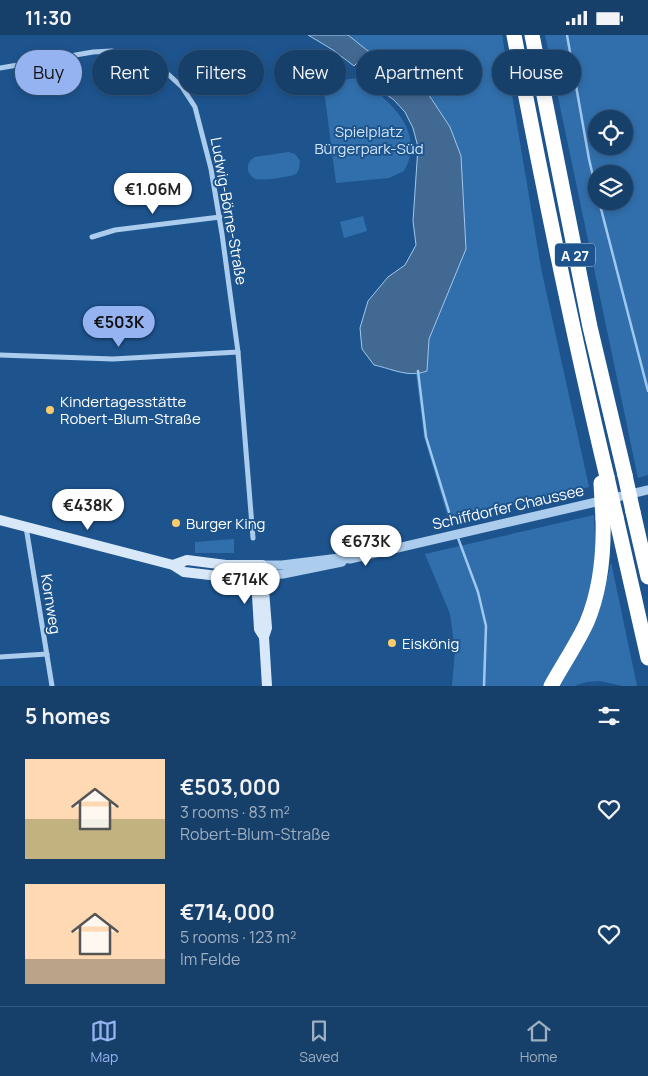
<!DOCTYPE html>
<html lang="en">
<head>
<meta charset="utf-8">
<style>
  body { margin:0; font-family:Manrope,sans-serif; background:#1f4670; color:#f1f3f6; height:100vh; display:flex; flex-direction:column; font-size:19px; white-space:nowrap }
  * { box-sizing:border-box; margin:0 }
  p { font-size:16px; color:#9eafc1 }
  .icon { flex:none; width:28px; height:28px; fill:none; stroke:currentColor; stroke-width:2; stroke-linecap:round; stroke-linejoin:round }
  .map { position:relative; height:651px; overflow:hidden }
  .side { display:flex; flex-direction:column; background:#163f6a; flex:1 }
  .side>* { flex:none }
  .top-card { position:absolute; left:15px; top:15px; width:619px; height:45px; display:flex; gap:10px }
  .fabs { position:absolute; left:588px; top:75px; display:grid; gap:10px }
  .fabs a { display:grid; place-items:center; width:45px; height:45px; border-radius:50%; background:#163f6a; box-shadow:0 2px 8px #0003,0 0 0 1px #35587e; font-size:25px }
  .price { position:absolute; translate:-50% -42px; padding:0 11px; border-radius:18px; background:#fff; color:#222; font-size:16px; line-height:32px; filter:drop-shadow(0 1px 2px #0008) }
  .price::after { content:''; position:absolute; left:50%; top:30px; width:15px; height:11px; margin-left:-8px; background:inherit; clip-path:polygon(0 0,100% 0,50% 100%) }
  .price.active { background:#95b2f1; color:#111 }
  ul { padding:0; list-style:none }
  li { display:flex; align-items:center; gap:15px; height:125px; padding:0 25px }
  li span { display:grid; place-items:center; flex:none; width:140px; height:100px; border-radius:0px; color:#555 }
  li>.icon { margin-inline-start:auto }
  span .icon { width:60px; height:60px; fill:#fffc; stroke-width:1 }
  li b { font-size:21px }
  h2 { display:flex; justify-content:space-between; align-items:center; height:60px; padding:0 25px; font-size:21px }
  .pill { padding:0 18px; border-radius:22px; background:#163f6a; box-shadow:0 2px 8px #0003,0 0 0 1px #35587e; font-size:18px; line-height:45px }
  .pill.active { background:#95b2f1; color:#111 }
  .status { display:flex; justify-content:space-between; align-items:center; height:35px; padding:0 25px; background:#163f6a; direction:ltr }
  .status svg { height:14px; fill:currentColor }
  .tabs { display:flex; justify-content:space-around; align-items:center; height:70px; border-top:1px solid #35587e; background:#163f6a; font-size:14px; color:#9eafc1 }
  .tabs a { display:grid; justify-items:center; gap:2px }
  .tabs .active { color:#95b2f1 }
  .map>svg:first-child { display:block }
</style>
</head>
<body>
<div class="status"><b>11:30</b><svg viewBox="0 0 49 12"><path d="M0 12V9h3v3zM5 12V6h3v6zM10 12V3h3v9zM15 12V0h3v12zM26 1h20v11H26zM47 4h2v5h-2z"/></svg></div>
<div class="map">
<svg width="648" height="651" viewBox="0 0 648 651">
  <rect width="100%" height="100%" fill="#1d548e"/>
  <g fill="#316fac" fill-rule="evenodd">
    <polygon points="348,0 502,0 541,233 589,452 449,486 424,402 416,339 427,336 429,304 443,268 450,92 417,42 368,16"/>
    <path d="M545,0H648V440L638,443ZM596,84H624V111H596ZM596,139H624V166H596Z"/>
    <path d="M358,43C387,63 427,96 404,136L389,143L336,148L323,47Z"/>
    <path d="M288,117L295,119L300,126L299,134L296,139C289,142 263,146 256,144C252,143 249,139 248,135C247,129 250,125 255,122Z"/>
    <polygon points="363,181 367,196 344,203 340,187"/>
    <path d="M594,480C594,496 597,514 595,530C590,575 565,613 543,651H452L455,615L450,579L425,519Z"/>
    <polygon points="234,504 234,518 195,518 195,507"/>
    <polygon points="611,527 637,651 622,651 600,646 587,647 574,651 559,651 602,567"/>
  </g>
  <path fill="#426992" stroke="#9ec8ef" d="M308,0H348L368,16L399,28L417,42L450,92L461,121L466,214L429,304L427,336C408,343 393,334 374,330L362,314L360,293L368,266L388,242L405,230L416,210L413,186L418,112L413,93L405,77L394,65L359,40L364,33L357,28L354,31L333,15Z"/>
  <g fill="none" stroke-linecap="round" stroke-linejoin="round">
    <g stroke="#9ec8ef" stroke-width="2.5">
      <polyline points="567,0 589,124 596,154"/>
      <polyline points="599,166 648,356"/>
      <polyline points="418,336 426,402 449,477"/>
      <polyline points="458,503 478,557 486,591 484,651"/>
    </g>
    <g stroke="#abcced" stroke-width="5">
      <polyline points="0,33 93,17 111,16 131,19 150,27 169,40 182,52 195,72 211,134 222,199 238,317 253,503"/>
      <polyline points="92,202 115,195 220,182"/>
      <polyline points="0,320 113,324 238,317"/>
      <polyline points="26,492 52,651"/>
      <polyline points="0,622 47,619"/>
    </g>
    <g stroke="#abcced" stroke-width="9">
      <polyline points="262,530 282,530 339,523 350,524 648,455"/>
      <polyline points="263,541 283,539 342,527"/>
    </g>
    <g stroke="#d8e8f9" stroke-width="10">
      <polyline points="0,485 173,530 184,537 227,542 263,541"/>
      <polyline points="173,530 187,525 226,530 262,530 267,593 264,602 267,651"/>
      <polyline points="256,544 259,594 264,602"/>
    </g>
    <g stroke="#fff" stroke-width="15">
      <path d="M514,0C542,148 572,295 607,442"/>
      <polyline points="532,0 590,292 625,440"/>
      <polyline points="633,477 648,542"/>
      <polyline points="616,482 648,623"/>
      <path d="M551,651C563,629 577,609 587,587C601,554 604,520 603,484"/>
    </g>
    <g stroke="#fff" stroke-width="15">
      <polyline points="625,440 633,477"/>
      <polyline points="607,442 616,482"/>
      <polyline points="601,448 603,484"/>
    </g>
  </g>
  <g fill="#fccb6a" stroke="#1d548e" stroke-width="2">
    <circle cx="50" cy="375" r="5"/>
    <circle cx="176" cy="488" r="5"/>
    <circle cx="392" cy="608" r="5"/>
  </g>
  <g text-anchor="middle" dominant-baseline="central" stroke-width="4" stroke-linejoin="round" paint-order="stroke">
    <rect fill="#1d548e" stroke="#bcd" stroke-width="1" x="555" y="208.5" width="40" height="23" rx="4"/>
    <g font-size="14" font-weight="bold" fill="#fff">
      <text x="575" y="220">A 27</text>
    </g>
    <g font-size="15" fill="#d1e5f9" stroke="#1d548e">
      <text x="369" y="96">Spielplatz<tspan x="369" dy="17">Bürgerpark-Süd</tspan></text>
    </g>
    <g font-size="15" fill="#fff" stroke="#1d548e">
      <text transform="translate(229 176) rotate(80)">Ludwig-Börne-Straße</text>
      <text transform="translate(508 472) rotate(-13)">Schiffdorfer Chaussee</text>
      <text transform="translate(51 569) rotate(81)">Kornweg</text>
    </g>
    <g font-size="15" fill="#fff" stroke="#1d548e" text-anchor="start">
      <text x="60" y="366">Kindertagesstätte<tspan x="60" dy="17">Robert-Blum-Straße</tspan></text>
      <text x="186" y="488">Burger King</text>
      <text x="402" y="608">Eiskönig</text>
    </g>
  </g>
</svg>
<div class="fabs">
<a><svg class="icon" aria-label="locate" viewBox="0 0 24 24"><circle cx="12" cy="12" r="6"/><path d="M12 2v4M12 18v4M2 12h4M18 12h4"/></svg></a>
<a><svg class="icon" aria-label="layers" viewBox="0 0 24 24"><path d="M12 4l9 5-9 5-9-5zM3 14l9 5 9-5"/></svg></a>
</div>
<b class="price" style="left:153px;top:180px">€1.06M</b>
<b class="price active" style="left:119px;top:313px">€503K</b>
<b class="price" style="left:88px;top:496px">€438K</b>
<b class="price" style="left:366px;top:532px">€673K</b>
<b class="price" style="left:245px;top:570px">€714K</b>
<div class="top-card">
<a class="pill active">Buy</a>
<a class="pill">Rent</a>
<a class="pill">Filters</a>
<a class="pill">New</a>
<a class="pill">Apartment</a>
<a class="pill">House</a>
</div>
</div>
<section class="side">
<h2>5 homes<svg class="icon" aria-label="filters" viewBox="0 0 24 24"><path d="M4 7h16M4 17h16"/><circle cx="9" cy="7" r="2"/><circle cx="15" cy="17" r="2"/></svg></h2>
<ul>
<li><span style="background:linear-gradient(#ffd9b3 60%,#c2b280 0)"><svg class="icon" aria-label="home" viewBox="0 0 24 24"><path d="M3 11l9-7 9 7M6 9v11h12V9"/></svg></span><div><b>€503,000</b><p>3 rooms · 83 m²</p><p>Robert-Blum-Straße</p></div><svg class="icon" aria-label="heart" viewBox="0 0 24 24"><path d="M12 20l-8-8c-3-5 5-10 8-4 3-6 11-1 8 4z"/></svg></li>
<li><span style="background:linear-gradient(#ffd9b3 75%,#b9a48a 0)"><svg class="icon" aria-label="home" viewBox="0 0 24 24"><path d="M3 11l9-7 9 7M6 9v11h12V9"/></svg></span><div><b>€714,000</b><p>5 rooms · 123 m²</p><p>Im Felde</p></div><svg class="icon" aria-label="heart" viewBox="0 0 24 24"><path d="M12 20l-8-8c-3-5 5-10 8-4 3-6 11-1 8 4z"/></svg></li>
</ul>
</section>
<nav class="tabs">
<a class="active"><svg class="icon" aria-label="map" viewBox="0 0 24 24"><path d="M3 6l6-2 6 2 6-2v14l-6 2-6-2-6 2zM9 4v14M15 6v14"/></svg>Map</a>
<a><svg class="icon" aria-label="saved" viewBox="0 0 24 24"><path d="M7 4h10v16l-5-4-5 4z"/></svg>Saved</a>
<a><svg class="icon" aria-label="home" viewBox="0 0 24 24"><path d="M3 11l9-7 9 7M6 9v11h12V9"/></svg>Home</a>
</nav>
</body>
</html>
